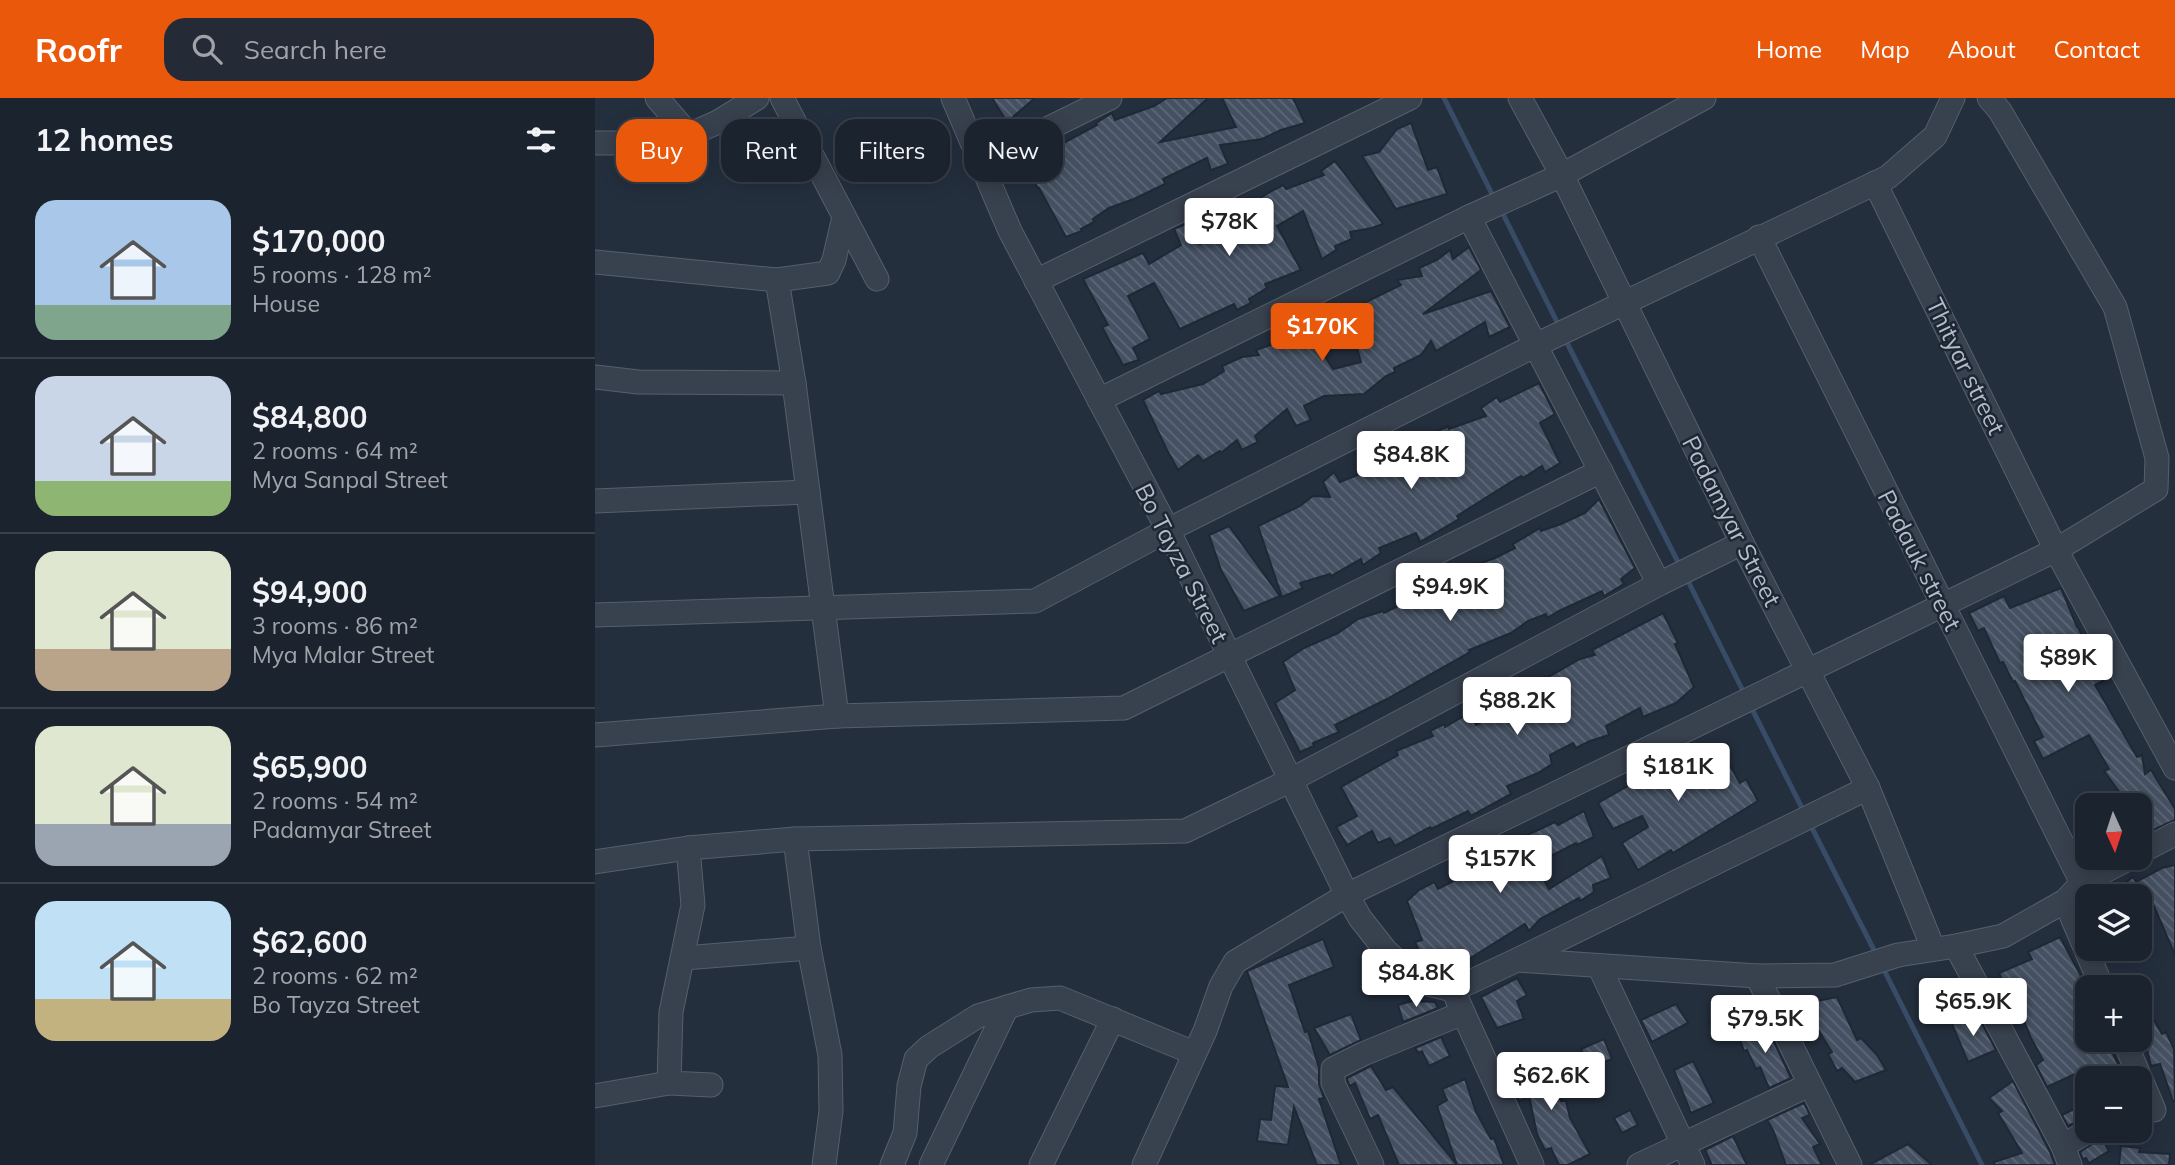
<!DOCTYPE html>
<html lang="en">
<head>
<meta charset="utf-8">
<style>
  body { margin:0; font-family:Mulish,sans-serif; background:#242b36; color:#f1f3f6; height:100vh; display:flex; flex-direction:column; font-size:26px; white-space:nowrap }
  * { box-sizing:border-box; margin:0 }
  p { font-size:23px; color:#a0a4aa }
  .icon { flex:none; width:38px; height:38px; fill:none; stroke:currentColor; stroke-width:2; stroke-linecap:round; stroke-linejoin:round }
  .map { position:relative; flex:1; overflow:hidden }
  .sheet { display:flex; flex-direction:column; background:#1b232e; width:595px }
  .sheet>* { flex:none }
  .banner { position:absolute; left:21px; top:21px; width:665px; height:63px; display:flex; gap:14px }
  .needle { width:46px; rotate:177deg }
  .tools { position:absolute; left:1480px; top:695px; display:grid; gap:14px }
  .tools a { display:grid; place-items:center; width:77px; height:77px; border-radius:14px; background:#1b232e; box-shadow:0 4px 18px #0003,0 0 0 2px #39404a; font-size:35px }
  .price { position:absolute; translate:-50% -60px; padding:0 16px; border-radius:7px; background:#fff; color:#222; font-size:23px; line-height:46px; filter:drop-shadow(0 2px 4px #0008) }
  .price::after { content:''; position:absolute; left:50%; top:42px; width:21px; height:16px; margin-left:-10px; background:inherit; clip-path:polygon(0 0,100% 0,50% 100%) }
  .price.active { background:#ea580c; color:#fff }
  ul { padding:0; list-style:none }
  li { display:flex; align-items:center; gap:21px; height:175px; padding:0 35px }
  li+li { border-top:2px solid #39404a }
  li span { display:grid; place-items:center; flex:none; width:196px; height:140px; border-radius:21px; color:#555 }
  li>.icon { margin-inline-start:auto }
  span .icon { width:84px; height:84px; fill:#fffc; stroke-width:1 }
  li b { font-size:30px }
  h2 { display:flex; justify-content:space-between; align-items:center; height:84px; padding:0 35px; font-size:30px }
  .pill { padding:0 24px; border-radius:21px; background:#1b232e; box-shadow:0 4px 18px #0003,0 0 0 2px #39404a; font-size:24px; line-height:63px }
  .pill.active { background:#ea580c; color:#fff }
  header { display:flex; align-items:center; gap:42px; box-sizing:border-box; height:98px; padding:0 35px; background:#ea580c; color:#fff }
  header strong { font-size:33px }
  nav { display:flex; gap:38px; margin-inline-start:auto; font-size:24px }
  .search { width:490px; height:63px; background:#242b36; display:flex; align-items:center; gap:18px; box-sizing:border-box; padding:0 24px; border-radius:21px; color:#a0a4aa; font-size:26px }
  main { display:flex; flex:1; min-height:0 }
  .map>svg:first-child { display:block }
</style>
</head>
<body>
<header>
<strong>Roofr</strong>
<div class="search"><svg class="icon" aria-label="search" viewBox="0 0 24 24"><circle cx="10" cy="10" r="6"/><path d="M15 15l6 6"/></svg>Search here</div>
<nav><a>Home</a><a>Map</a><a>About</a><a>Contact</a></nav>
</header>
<main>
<section class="sheet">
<h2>12 homes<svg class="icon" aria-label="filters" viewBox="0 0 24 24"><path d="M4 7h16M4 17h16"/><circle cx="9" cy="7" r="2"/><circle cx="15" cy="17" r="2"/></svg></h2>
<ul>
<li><span style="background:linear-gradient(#a9c7e8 75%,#7fa58c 0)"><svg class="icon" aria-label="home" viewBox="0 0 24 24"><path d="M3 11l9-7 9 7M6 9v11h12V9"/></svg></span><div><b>$170,000</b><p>5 rooms · 128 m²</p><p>House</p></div></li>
<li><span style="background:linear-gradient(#c9d6e8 75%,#8fb573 0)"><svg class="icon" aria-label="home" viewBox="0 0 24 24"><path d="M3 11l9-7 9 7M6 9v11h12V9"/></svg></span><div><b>$84,800</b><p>2 rooms · 64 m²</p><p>Mya Sanpal Street</p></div></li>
<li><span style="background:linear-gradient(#dfe7d0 70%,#b9a48a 0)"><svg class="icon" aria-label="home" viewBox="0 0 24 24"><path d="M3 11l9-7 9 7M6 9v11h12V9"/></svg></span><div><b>$94,900</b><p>3 rooms · 86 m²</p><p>Mya Malar Street</p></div></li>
<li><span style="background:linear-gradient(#dfe7d0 70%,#9aa5b1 0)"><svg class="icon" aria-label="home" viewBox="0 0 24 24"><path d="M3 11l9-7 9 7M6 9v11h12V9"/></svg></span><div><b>$65,900</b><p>2 rooms · 54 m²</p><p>Padamyar Street</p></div></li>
<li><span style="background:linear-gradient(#bfe0f5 70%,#c2b280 0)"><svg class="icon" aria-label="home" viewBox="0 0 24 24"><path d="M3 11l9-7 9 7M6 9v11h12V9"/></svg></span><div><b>$62,600</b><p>2 rooms · 62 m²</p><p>Bo Tayza Street</p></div></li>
</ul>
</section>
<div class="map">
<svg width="1580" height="1067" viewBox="0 0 1580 1067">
  <defs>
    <pattern id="building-back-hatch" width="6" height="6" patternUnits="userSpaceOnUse" patternTransform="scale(1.75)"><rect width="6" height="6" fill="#455162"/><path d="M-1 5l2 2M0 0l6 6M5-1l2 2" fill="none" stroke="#5d6877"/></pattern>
  </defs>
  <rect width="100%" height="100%" fill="#242f3e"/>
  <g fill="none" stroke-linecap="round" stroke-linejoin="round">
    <g stroke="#394c67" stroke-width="5">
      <polyline points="849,0 900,102"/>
      <polyline points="905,110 965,230"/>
      <polyline points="969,239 1086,470"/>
      <polyline points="1091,479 1149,595"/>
      <polyline points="1155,607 1209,714"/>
      <polyline points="1215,726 1282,858"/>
      <polyline points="1288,870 1387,1067"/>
    </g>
  </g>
  <g fill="url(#building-back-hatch)" stroke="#1f2835" stroke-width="2">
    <polygon points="397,0 440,0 412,24"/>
    <polygon points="572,0 613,0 565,44 641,29 627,0 698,0 710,25 686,32 667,41 625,47 633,66 616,72 612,60 568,81 570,86 539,101 514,110 498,121 499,124 486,131 487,133 471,139 444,90 443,90 426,65 448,56 502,27 501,25 517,15 520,22 559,8"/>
    <polygon points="816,25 833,72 842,69 852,96 801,111 767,58 784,54 802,31"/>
    <polygon points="740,63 788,126 777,130 755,134 757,141 740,148 741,152 727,161 708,113 682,128 706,172 670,186 672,190 654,201 656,205 642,212 639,206 585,231 559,185 533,198 555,241 538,250 544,262 528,267 507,229 513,227 488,181 548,155 554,166 586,147 579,131 596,124 605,146 622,138 642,127 636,119 673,95 688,87 691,91 729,77 726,73"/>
    <polygon points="874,149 886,172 828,216 896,193 915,229 894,239 890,224 841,253 836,243 826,257 799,270 800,274 791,278 769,296 729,298 709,308 716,322 701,328 692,311 660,338 663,344 647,352 642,342 626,355 625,353 608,363 603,357 583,372 571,350 548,302 564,293 566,296 608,286 629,273 627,268 647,259 664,257 661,252 707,236 704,229 719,222 732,221 742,240 725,251 738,271 766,264 756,230 754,232 749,218 771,204 806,187 802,182 827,178 824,170 842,162 855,152 858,161"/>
    <polygon points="944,285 960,316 945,325 965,365 950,374 947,368 928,380 926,378 911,387 862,418 864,421 825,444 821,435 784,450 786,455 768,467 766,461 736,478 735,476 705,485 708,490 687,499 663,428 705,408 718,398 735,399 728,384 739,374 745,384 807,359 802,350 816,343 818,346 853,328 854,331 891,318 886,310 902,299 905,304"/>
    <polygon points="1004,401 1040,470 1026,481 1029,486 1009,498 1007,493 964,513 952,520 951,516 933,523 916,535 874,552 875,554 792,601 740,627 744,634 718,645 719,648 705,654 680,605 700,592 688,564 709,550 743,535 763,521 788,513 789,515 805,507 807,510 829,498 828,494 846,484 845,482 862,477 880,467 900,460 920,450 918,446 945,430 946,433 966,426 990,415"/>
    <polygon points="634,428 685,498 649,513 626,472 614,437"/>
    <polygon points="1466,490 1482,529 1483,529 1508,583 1500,587 1542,659 1547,657 1550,676 1556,672 1580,711 1580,722 1547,737 1545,734 1545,707 1534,707 1509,673 1514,671 1494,637 1448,661 1439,643 1448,639 1420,583 1418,584 1408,564 1405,565 1389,530 1383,533 1374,515 1409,498 1415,510"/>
    <polygon points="1068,515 1083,545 1080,546 1099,589 1081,605 1048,619 1045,610 1011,628 1014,637 995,643 981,650 978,645 955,657 957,666 943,675 912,688 916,696 876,718 873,713 836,731 835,729 800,748 795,740 783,745 777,733 752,747 741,729 762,718 746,689 803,657 801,653 838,638 835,633 849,626 850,629 874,615 881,627 910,611 918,596 945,590 941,582 955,578 985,561 1000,557 997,552"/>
    <polygon points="1108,647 1112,655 1124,648 1145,685 1151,681 1163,703 1078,755 1076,752 1043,772 1027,745 1053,729 1047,718 1018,731 1003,705 1038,685 1048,675 1069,665 1088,651 1090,655"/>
    <polygon points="989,713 999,739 982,747 981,745 940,766 954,791 1007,758 1016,780 998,787 999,794 985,803 984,800 945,821 934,833 930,826 850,876 840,873 833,860 828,863 820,844 827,842 812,803 824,792 839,784 843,791 880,772 876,764 908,745 909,748 960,724 963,727"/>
    <polygon points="1580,767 1580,857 1559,808 1545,813 1545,798 1513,798 1538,779 1541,784 1567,770"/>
    <polygon points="1465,839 1493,891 1493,942 1511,942 1528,976 1520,980 1501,980 1495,969 1452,989 1441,967 1448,962 1436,940 1426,916 1421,916 1410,902 1415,901 1404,875 1437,861 1433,854"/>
    <polygon points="728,841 739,869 694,887 710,934 713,933 724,970 724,986 729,1000 724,1001 746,1067 722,1067 699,1009 693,1047 662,1043 665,1021 676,1022 680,988 693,989 652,873"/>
    <polygon points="922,880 932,897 922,903 929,921 902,930 886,899"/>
    <polygon points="1545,898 1567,936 1571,934 1579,951 1580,1003 1578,1003 1565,966 1556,968 1551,947 1547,948 1545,944"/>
    <polygon points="1242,899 1262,942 1266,940 1282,957 1291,972 1260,984 1247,970 1242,973 1233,956 1237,954 1207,906"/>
    <polygon points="817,903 840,904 843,910 808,924 803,907"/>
    <polygon points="1081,906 1093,925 1057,944 1046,922"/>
    <polygon points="1144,915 1150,934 1120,942 1115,924"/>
    <polygon points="756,916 766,942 735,957 719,930"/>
    <polygon points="1382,916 1401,952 1373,964 1357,926"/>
    <polygon points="1171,927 1196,980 1174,990 1165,969 1161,971 1152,952 1149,953 1143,936"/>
    <polygon points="846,939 855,958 834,968 827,953 823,955 820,950"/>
    <polygon points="1009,941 1017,961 994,970 986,951"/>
    <polygon points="954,956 967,972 954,978 966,1003 971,1003 975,1020 995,1056 973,1067 964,1067 956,1050 950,1052 942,1036 934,998 924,1003 918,990 935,980 926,969"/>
    <polygon points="1098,963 1119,1005 1096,1015 1079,972"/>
    <polygon points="776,968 791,992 798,989 862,1067 842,1008 852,1002 847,991 870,981 881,1014 896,1041 899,1040 909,1067 804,1067 783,1017 775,1021 760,985 755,988 752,982 752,980"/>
    <polygon points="1418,983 1455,1054 1460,1067 1400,1067 1399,1064 1427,1055 1403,1015 1407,1013 1394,1000"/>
    <polygon points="1493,1004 1493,1018 1473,1028 1467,1017"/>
    <polygon points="1209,1005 1215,1017 1207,1020 1225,1046 1218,1049 1227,1067 1191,1067 1178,1032 1172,1022"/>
    <polygon points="1035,1012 1043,1027 1027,1035 1019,1020"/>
    <polygon points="1138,1038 1152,1067 1117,1067 1110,1052"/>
    <polygon points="1506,1040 1514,1053 1494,1065 1491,1060 1488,1061 1485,1054"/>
    <polygon points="1313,1046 1337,1067 1274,1067"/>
    <polygon points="1526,1048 1545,1050 1544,1054 1575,1056 1574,1067 1524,1067"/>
  </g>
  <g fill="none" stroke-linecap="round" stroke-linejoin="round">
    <g stroke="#565f6c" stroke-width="25">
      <g id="minor">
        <polyline points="62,0 94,37 123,24 162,0"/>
        <polyline points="187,0 282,181"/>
        <polyline points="358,0 415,133 573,432 752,797 765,820 791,853 825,884 858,892"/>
        <polyline points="925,0 967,77 1147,445 1273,690 1338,850"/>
        <polyline points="0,45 66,45 94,37"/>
        <polyline points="385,64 515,0"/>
        <polyline points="1280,85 1461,452 1580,670"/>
        <polyline points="874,119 1064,486"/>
        <polyline points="1164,139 1487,785"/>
        <polyline points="0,164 182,182 233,175 239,162 249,119"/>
        <polyline points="182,182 199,285 242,618"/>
        <polyline points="441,183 815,0"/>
        <polyline points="0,279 43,284 199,285"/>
        <polyline points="504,302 874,119 967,77 1109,0"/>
        <polyline points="0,403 213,394"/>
        <polyline points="0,517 440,503 573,432 941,247 1293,79 1340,38 1358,0"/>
        <polyline points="0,637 242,618 529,610 1006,373"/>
        <polyline points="200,741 214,850 235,957 236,1013 229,1067"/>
        <polyline points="93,750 98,807 76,914 74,985 116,987"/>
        <polyline points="1545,754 1580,736"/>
        <polyline points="0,764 93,750 200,741 590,733 694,683 1064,486 1147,445"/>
        <polyline points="1470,803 1507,889"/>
        <polyline points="1361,848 1468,1048 1475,1067"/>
        <polyline points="89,860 214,850"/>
        <polyline points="922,862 1162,878 1240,877 1303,857 1361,848 1408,838 1470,803 1487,785 1535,760"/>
        <polyline points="1004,868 1098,1067"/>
        <polyline points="1162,878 1255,1067"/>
        <polyline points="858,892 922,862 1273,690"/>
        <polyline points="862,901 937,1067"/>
        <polyline points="1529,942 1559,1012"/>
        <polyline points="0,998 74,985"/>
        <polyline points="1468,1048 1495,1032"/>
        <polyline points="297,1067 310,1035 314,988 321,961 334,949 383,918 436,902 465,900 599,955"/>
        <polyline points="336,1067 412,909"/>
        <polyline points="446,1067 518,921"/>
        <polyline points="549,1067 610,933 626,888 640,864 752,797 1461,452 1561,391 1562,360 1520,209 1405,13 1394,0"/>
        <polyline points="777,1067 738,985 738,971 768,956 868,915"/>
        <polyline points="1044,1067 1214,987"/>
      </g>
    </g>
    <use href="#minor" stroke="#38414e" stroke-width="23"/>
  </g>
  <g text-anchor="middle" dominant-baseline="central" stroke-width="5" stroke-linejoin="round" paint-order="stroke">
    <g font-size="24" fill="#b4bcc9" stroke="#1d2633">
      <text transform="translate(1371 268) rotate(64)">Thityar street</text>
      <text transform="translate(1137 423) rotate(63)">Padamyar Street</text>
      <text transform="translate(1325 462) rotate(63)">Padauk street</text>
      <text transform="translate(587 465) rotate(63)">Bo Tayza Street</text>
    </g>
  </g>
</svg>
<div class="tools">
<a><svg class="needle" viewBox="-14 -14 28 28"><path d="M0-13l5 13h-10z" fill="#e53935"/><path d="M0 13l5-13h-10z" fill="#a0a4aa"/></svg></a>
<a><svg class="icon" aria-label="layers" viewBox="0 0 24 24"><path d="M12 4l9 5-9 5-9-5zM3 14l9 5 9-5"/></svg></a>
<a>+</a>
<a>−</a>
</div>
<b class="price" style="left:634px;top:160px">$78K</b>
<b class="price active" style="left:727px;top:265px">$170K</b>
<b class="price" style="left:816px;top:393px">$84.8K</b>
<b class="price" style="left:855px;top:525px">$94.9K</b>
<b class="price" style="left:1473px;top:596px">$89K</b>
<b class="price" style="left:922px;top:639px">$88.2K</b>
<b class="price" style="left:1083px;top:705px">$181K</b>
<b class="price" style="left:905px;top:797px">$157K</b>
<b class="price" style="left:821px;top:911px">$84.8K</b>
<b class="price" style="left:1378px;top:940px">$65.9K</b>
<b class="price" style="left:1170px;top:957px">$79.5K</b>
<b class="price" style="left:956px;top:1014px">$62.6K</b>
<div class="banner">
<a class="pill active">Buy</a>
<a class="pill">Rent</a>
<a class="pill">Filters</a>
<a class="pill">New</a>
</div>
</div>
</main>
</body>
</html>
